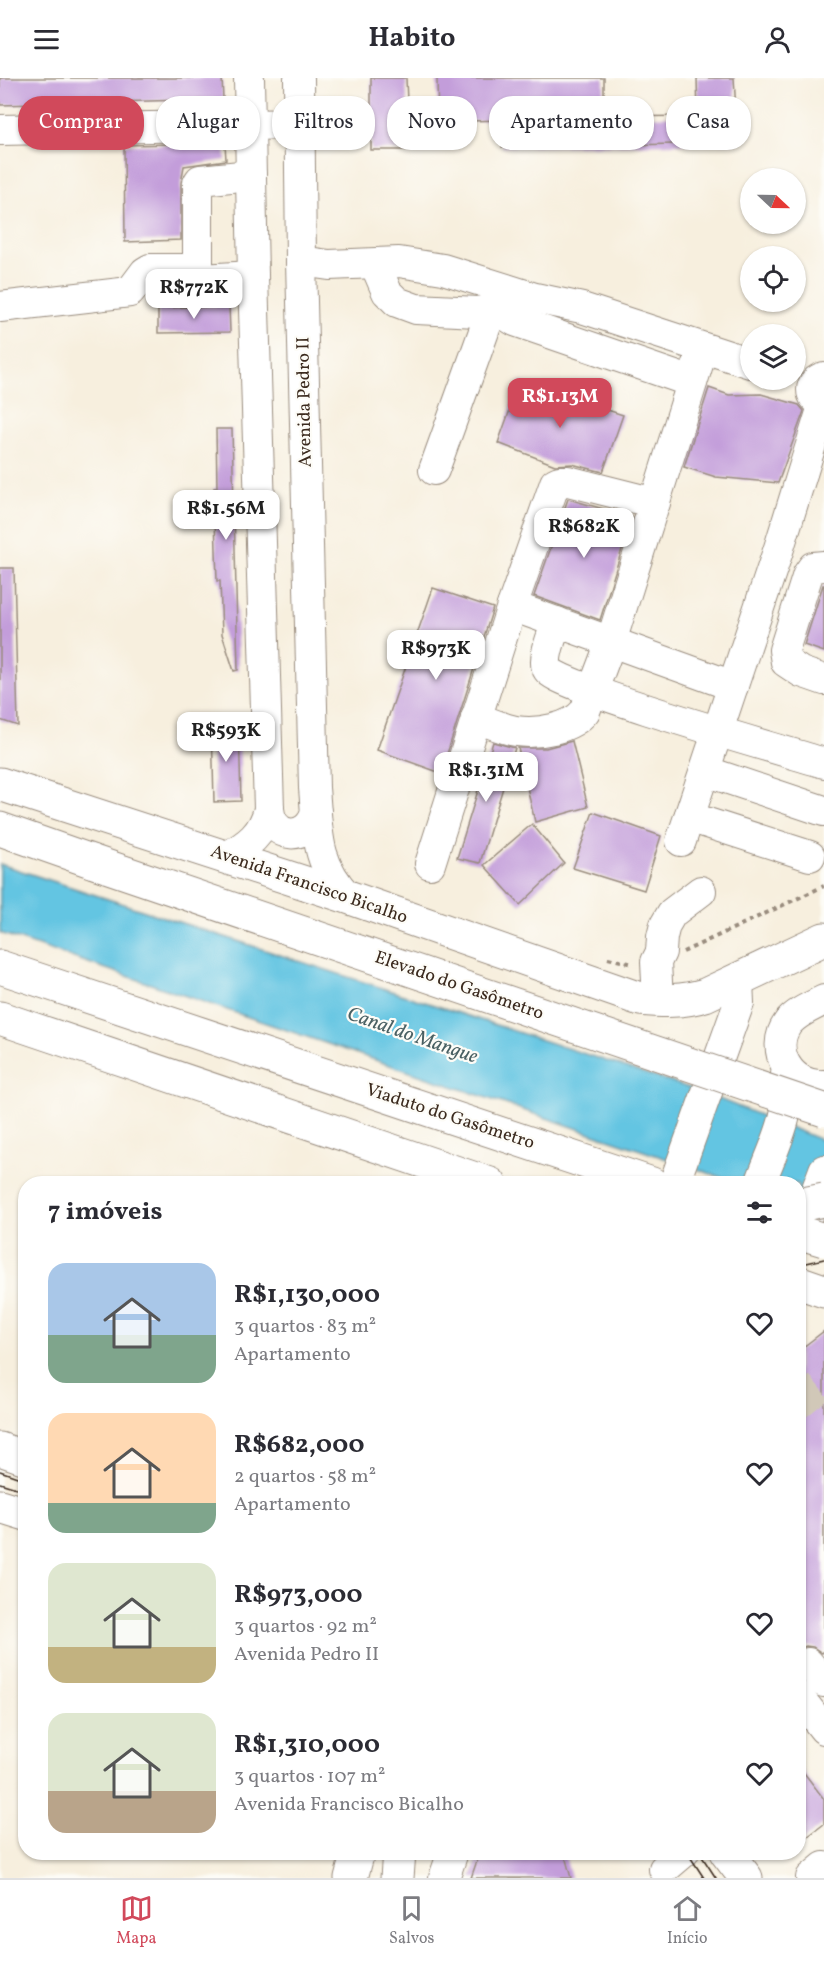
<!DOCTYPE html>
<html lang="pt">
<head>
<meta charset="utf-8">
<style>
  body { margin:0; font-family:Vollkorn,serif; background:#f2f2f3; color:#2b2b33; height:100vh; display:flex; flex-direction:column; font-size:22px; white-space:nowrap }
  * { box-sizing:border-box; margin:0 }
  p { font-size:20px; color:#7c7c81 }
  .icon { flex:none; width:33px; height:33px; fill:none; stroke:currentColor; stroke-width:2; stroke-linecap:round; stroke-linejoin:round }
  .map { position:relative; flex:1; overflow:hidden }
  .details { position:absolute; left:18px; top:1098px; width:788px; height:684px; display:flex; flex-direction:column; background:#fff; border-radius:24px; box-shadow:0 2px 4px #0004 }
  .details>* { flex:none }
  .hud { position:absolute; left:18px; top:18px; width:789px; height:54px; display:flex; gap:12px }
  .needle { width:39px; rotate:112deg }
  .tools { position:absolute; left:740px; top:90px; display:grid; gap:12px }
  .tools a { display:grid; place-items:center; width:66px; height:66px; border-radius:50%; background:#fff; box-shadow:0 2px 4px #0004; font-size:30px }
  .price { position:absolute; translate:-50% -51px; padding:0 14px; border-radius:12px; background:#fff; color:#222; font-size:20px; line-height:39px; filter:drop-shadow(0 2px 3px #0008) }
  .price::after { content:''; position:absolute; left:50%; top:36px; width:18px; height:14px; margin-left:-9px; background:inherit; clip-path:polygon(0 0,100% 0,50% 100%) }
  .price.on { background:#d1495b; color:#fff }
  ul { padding:0; list-style:none }
  li { display:flex; align-items:center; gap:18px; height:150px; padding:0 30px }
  li span { display:grid; place-items:center; flex:none; width:168px; height:120px; border-radius:18px; color:#555 }
  li>.icon { margin-inline-start:auto }
  span .icon { width:72px; height:72px; fill:#fffc; stroke-width:1 }
  li b { font-size:26px }
  h2 { display:flex; justify-content:space-between; align-items:center; height:72px; padding:0 30px; font-size:26px }
  .pill { padding:0 21px; border-radius:24px; background:#fff; box-shadow:0 2px 4px #0004; font-size:21px; line-height:54px }
  .pill.on { background:#d1495b; color:#fff }
  header { display:flex; justify-content:space-between; align-items:center; height:78px; padding:0 30px; background:#fff; font-size:27px; font-weight:700 }
  .dock { display:flex; justify-content:space-around; align-items:center; height:84px; border-top:2px solid #e1e1e2; background:#fff; font-size:16px; color:#7c7c81 }
  .dock a { display:grid; justify-items:center; gap:3px }
  .dock .on { color:#d1495b }
  .map>svg:first-child { display:block }
</style>
</head>
<body>
<header><svg class="icon" aria-label="menu" viewBox="0 0 24 24"><path d="M4 6h16M4 12h16M4 18h16"/></svg>Habito<svg class="icon" aria-label="person" viewBox="0 0 24 24"><circle cx="12" cy="8" r="4"/><path d="M4 21q1-7 8-7t8 7"/></svg></header>
<div class="map">
<svg width="824" height="1800" viewBox="0 0 824 1800">
  <rect width="100%" height="100%" fill="#fdfcf7"/>
  <filter id="ink" filterUnits="userSpaceOnUse"><feTurbulence type="fractalNoise" baseFrequency=".0167" numOctaves="2"/><feDisplacementMap in="SourceGraphic" scale="12" xChannelSelector="R" yChannelSelector="G"/><feConvolveMatrix kernelMatrix="1 2 1 2 8 2 1 2 1" color-interpolation-filters="sRGB"/></filter>
  <filter id="wash" filterUnits="userSpaceOnUse"><feTurbulence type="fractalNoise" baseFrequency=".008" numOctaves="4" result="noise"/><feDisplacementMap in="SourceGraphic" scale="24" xChannelSelector="R" yChannelSelector="G"/><feGaussianBlur stdDeviation="1.35" result="paint"/><feColorMatrix in="noise" values="0 0 0 0 0 0 0 0 0 0 0 0 0 0 0 0 0 1.4 0 .05"/><feComposite in="paint" operator="in"/></filter>
  <g filter="url(#wash)">
    <rect width="100%" height="100%" fill="#f7efde"/>
    <polygon fill="#64c5e2" stroke="#507880" stroke-width="1.5" points="0,786 699,1013 824,1063 824,1134 798,1125 798,1106 738,1105 0,855"/>
    <g id="blocks">
      <g fill="#c39dda">
        <polygon points="0,0 222,0 223,21 0,27"/>
        <polygon points="371,0 406,0 409,72 371,72"/>
        <polygon points="437,0 604,0 604,39 698,38 697,0 734,0 738,65 502,69 501,42 438,44"/>
        <polygon points="183,66 225,66 226,82 184,88 181,105 181,162 125,164 124,67"/>
        <polygon points="229,228 230,254 158,255 158,230"/>
        <polygon points="520,304 623,337 603,394 572,386 555,387 498,365"/>
        <polygon points="709,310 729,317 761,316 799,327 804,333 778,405 716,399 684,389"/>
        <polygon points="216,351 232,351 238,592 234,593 222,556 220,503 217,503 214,410 217,410"/>
        <polygon points="568,421 632,439 600,542 534,518"/>
        <polygon points="0,490 14,490 18,648 0,642"/>
        <polygon points="823,507 824,507 824,574 804,567"/>
        <polygon points="433,510 493,530 441,695 377,672"/>
        <polygon points="212,647 239,647 241,723 214,724"/>
        <polygon points="572,663 588,729 535,744 518,670 546,670"/>
        <polygon points="493,664 515,670 480,785 457,780"/>
        <polygon points="593,734 661,758 644,812 573,790"/>
        <polygon points="532,746 564,785 520,827 484,787"/>
        <polygon points="824,1253 824,1573 822,1575 813,1569 806,1568 798,1571 798,1273"/>
        <polygon points="798,1687 824,1721 824,1746 798,1766"/>
        <polygon points="480,1774 564,1774 571,1800 471,1800"/>
      </g>
    </g>
  </g>
  <g filter="url(#ink)">
    <use href="#blocks" fill-opacity="0" stroke="#998c7e" stroke-width="1.5"/>
    <g fill="none" stroke-linecap="round" stroke-linejoin="round">
      <polyline stroke="#d1c8b8" stroke-width="30" stroke-dasharray="30 15" stroke-linecap="butt" points="798,1307 824,1339"/>
      <g stroke="#998c7e" stroke-width="32">
        <g id="minor">
          <path d="M299,0L301,183L314,710C318,754 315,785 348,819"/>
          <polyline points="0,52 299,46"/>
          <polyline points="251,97 200,102 198,105 198,198 201,201 253,198"/>
          <polyline points="301,183 329,187 399,184 443,191 535,220 582,230 750,285"/>
          <polyline points="375,186 387,214 397,224 416,231 478,234 518,225"/>
          <polyline points="0,229 130,214 145,194 150,191 198,191"/>
          <polyline points="499,230 507,238 515,243 692,304"/>
          <path d="M824,299C808,303 808,321 824,325"/>
          <polyline points="434,392 492,231"/>
          <polyline points="824,488 813,489 808,496 784,572 786,584 801,594 824,602"/>
          <polyline points="512,528 555,405 559,403 568,403 655,425"/>
          <path d="M557,544C553,555 541,583 548,592C558,609 788,674 824,685"/>
          <path d="M476,640C489,644 503,651 516,653C538,656 571,651 585,633L611,564L703,270"/>
          <polyline points="705,693 824,733"/>
          <path d="M269,731C272,762 308,764 316,734"/>
          <polyline points="689,739 810,778"/>
          <polyline points="681,763 779,470 824,325"/>
          <path d="M226,779C248,767 263,756 269,731L253,198L249,0"/>
          <polyline points="430,786 512,528 733,608"/>
          <path d="M824,922C811,929 797,934 788,945C768,972 791,1010 824,1007"/>
          <polyline points="658,923 656,884 661,874 662,859 665,847 672,835 701,813"/>
          <polyline points="674,1106 739,925 738,903"/>
          <path d="M760,1106C773,1070 794,1034 786,996"/>
          <polyline points="805,1143 824,1092"/>
          <polyline points="808,1585 824,1604"/>
          <polyline points="798,1618 824,1651"/>
          <polyline points="664,1791 684,1774"/>
          <polyline points="444,1800 453,1774"/>
          <polyline points="811,1800 824,1789"/>
        </g>
      </g>
      <g stroke="#998c7e" stroke-width="35">
        <g id="major">
          <path d="M0,706L348,819L640,921C663,923 682,924 705,917L824,861"/>
          <polyline points="0,940 490,1106"/>
          <polyline points="798,1204 824,1213"/>
          <polyline points="0,1371 26,1380"/>
          <polyline points="0,1428 26,1436"/>
          <polyline points="726,1774 746,1800"/>
          <polyline points="351,1800 358,1774"/>
        </g>
      </g>
      <g stroke="#998c7e" stroke-width="35">
        <g id="highway">
          <polyline points="0,751 94,784"/>
          <polyline points="0,889 652,1106"/>
          <polyline points="397,1800 399,1774"/>
        </g>
      </g>
      <g stroke="#998c7e" stroke-width="4" stroke-dasharray="4.5 4.5" stroke-linecap="butt">
        <polyline points="683,874 824,808"/>
        <polyline points="608,880 633,886"/>
      </g>
      <use href="#minor" stroke="#fff" stroke-width="30"/>
      <use href="#major" stroke="#fff" stroke-width="33"/>
      <use href="#highway" stroke="#fff" stroke-width="33"/>
      <g stroke="#3b2a1e" stroke-width="1.5">
        <polyline points="798,1175 824,1166"/>
        <polyline points="798,1187 824,1181"/>
        <polyline points="0,1393 26,1402"/>
        <polyline points="0,1405 26,1413"/>
        <polyline points="687,1774 704,1800"/>
        <polyline points="699,1774 716,1800"/>
      </g>
      <g stroke="#998c7e" stroke-width="35" stroke-linecap="butt">
        <g id="highway-bridge">
          <polyline points="94,784 824,1032"/>
          <polyline points="798,1127 824,1122"/>
          <polyline points="798,1154 824,1162"/>
        </g>
      </g>
      <use href="#highway-bridge" stroke="#fff" stroke-width="33"/>
    </g>
  </g>
  <g text-anchor="middle" dominant-baseline="central" stroke-width="4.5" stroke-linejoin="round" paint-order="stroke">
    <g font-size="18" fill="#3b2a1e" stroke="#fdfcf7">
      <text transform="translate(305 324) rotate(-91)">Avenida Pedro II</text>
      <text transform="translate(309 807) rotate(19)">Avenida Francisco Bicalho</text>
      <text transform="translate(459 908) rotate(19)">Elevado do Gasômetro</text>
      <text transform="translate(450 1039) rotate(18)">Viaduto do Gasômetro</text>
    </g>
    <g font-size="20" font-style="italic" fill="#496063" stroke="#fdfcf7">
      <text transform="translate(412 958) rotate(19)">Canal do Mangue</text>
    </g>
  </g>
</svg>
<div class="tools">
<a><svg class="needle" viewBox="-14 -14 28 28"><path d="M0-13l5 13h-10z" fill="#e53935"/><path d="M0 13l5-13h-10z" fill="#7c7c81"/></svg></a>
<a><svg class="icon" aria-label="locate" viewBox="0 0 24 24"><circle cx="12" cy="12" r="6"/><path d="M12 2v4M12 18v4M2 12h4M18 12h4"/></svg></a>
<a><svg class="icon" aria-label="layers" viewBox="0 0 24 24"><path d="M12 4l9 5-9 5-9-5zM3 14l9 5 9-5"/></svg></a>
</div>
<b class="price" style="left:194px;top:242px">R$772K</b>
<b class="price on" style="left:560px;top:351px">R$1.13M</b>
<b class="price" style="left:226px;top:463px">R$1.56M</b>
<b class="price" style="left:584px;top:481px">R$682K</b>
<b class="price" style="left:436px;top:603px">R$973K</b>
<b class="price" style="left:226px;top:685px">R$593K</b>
<b class="price" style="left:486px;top:725px">R$1.31M</b>
<div class="hud">
<a class="pill on">Comprar</a>
<a class="pill">Alugar</a>
<a class="pill">Filtros</a>
<a class="pill">Novo</a>
<a class="pill">Apartamento</a>
<a class="pill">Casa</a>
</div>
<section class="details">
<h2>7 imóveis<svg class="icon" aria-label="filters" viewBox="0 0 24 24"><path d="M4 7h16M4 17h16"/><circle cx="9" cy="7" r="2"/><circle cx="15" cy="17" r="2"/></svg></h2>
<ul>
<li><span style="background:linear-gradient(#a9c7e8 60%,#7fa58c 0)"><svg class="icon" aria-label="home" viewBox="0 0 24 24"><path d="M3 11l9-7 9 7M6 9v11h12V9"/></svg></span><div><b>R$1,130,000</b><p>3 quartos · 83 m²</p><p>Apartamento</p></div><svg class="icon" aria-label="heart" viewBox="0 0 24 24"><path d="M12 20l-8-8c-3-5 5-10 8-4 3-6 11-1 8 4z"/></svg></li>
<li><span style="background:linear-gradient(#ffd9b3 75%,#7fa58c 0)"><svg class="icon" aria-label="home" viewBox="0 0 24 24"><path d="M3 11l9-7 9 7M6 9v11h12V9"/></svg></span><div><b>R$682,000</b><p>2 quartos · 58 m²</p><p>Apartamento</p></div><svg class="icon" aria-label="heart" viewBox="0 0 24 24"><path d="M12 20l-8-8c-3-5 5-10 8-4 3-6 11-1 8 4z"/></svg></li>
<li><span style="background:linear-gradient(#dfe7d0 70%,#c2b280 0)"><svg class="icon" aria-label="home" viewBox="0 0 24 24"><path d="M3 11l9-7 9 7M6 9v11h12V9"/></svg></span><div><b>R$973,000</b><p>3 quartos · 92 m²</p><p>Avenida Pedro II</p></div><svg class="icon" aria-label="heart" viewBox="0 0 24 24"><path d="M12 20l-8-8c-3-5 5-10 8-4 3-6 11-1 8 4z"/></svg></li>
<li><span style="background:linear-gradient(#dfe7d0 65%,#b9a48a 0)"><svg class="icon" aria-label="home" viewBox="0 0 24 24"><path d="M3 11l9-7 9 7M6 9v11h12V9"/></svg></span><div><b>R$1,310,000</b><p>3 quartos · 107 m²</p><p>Avenida Francisco Bicalho</p></div><svg class="icon" aria-label="heart" viewBox="0 0 24 24"><path d="M12 20l-8-8c-3-5 5-10 8-4 3-6 11-1 8 4z"/></svg></li>
</ul>
</section>
</div>
<nav class="dock">
<a class="on"><svg class="icon" aria-label="map" viewBox="0 0 24 24"><path d="M3 6l6-2 6 2 6-2v14l-6 2-6-2-6 2zM9 4v14M15 6v14"/></svg>Mapa</a>
<a><svg class="icon" aria-label="saved" viewBox="0 0 24 24"><path d="M7 4h10v16l-5-4-5 4z"/></svg>Salvos</a>
<a><svg class="icon" aria-label="home" viewBox="0 0 24 24"><path d="M3 11l9-7 9 7M6 9v11h12V9"/></svg>Início</a>
</nav>
</body>
</html>
